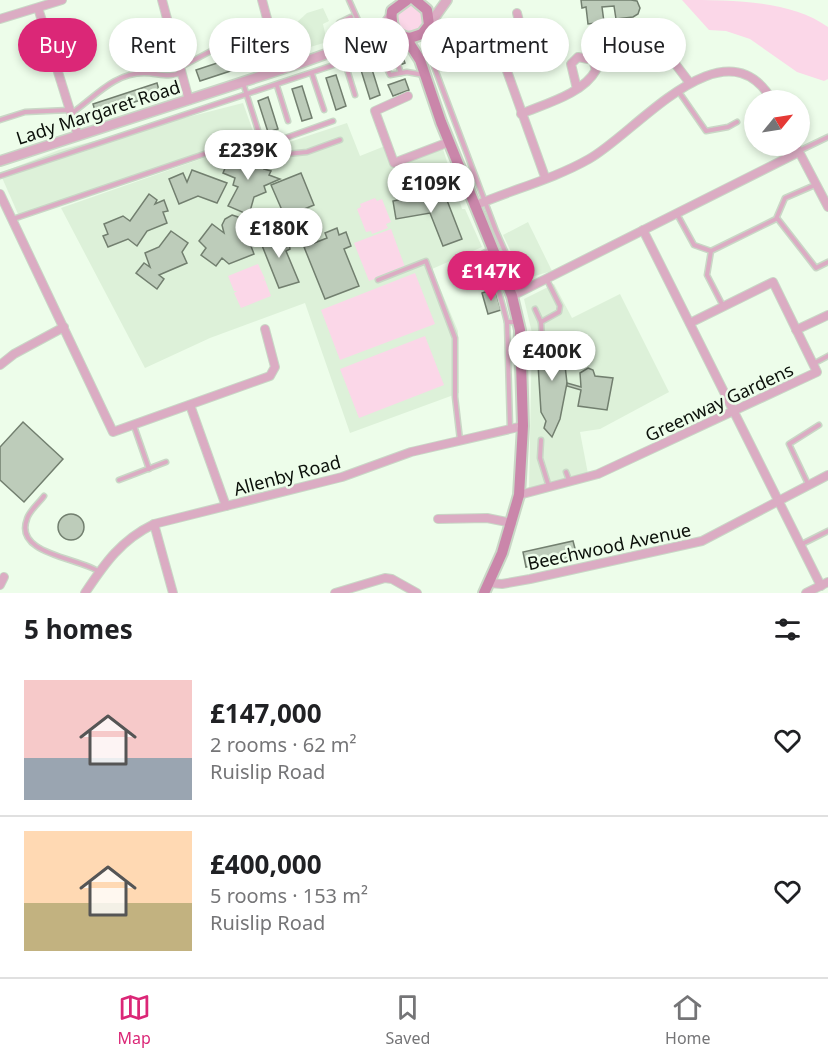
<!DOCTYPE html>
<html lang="en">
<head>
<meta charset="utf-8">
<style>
  body { margin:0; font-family:"Noto Sans",sans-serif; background:#f6f6f6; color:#202124; height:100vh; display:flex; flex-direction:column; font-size:22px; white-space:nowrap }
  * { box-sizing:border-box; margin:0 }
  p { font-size:20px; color:#757577 }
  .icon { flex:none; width:33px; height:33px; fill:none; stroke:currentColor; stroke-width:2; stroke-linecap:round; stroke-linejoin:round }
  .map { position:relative; height:593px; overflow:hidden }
  .drawer { display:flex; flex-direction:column; background:#fff; flex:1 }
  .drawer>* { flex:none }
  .hud { position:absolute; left:18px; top:18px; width:792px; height:54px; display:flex; gap:12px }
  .needle { width:39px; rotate:60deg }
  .buttons { position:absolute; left:744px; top:90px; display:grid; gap:12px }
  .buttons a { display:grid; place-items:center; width:66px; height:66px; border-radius:50%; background:#fff; box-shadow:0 3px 9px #0003; font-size:30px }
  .price { position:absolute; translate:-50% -51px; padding:0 14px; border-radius:21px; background:#fff; color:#222; font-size:20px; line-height:39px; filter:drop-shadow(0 2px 3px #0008) }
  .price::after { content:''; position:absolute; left:50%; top:36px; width:18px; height:14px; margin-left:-9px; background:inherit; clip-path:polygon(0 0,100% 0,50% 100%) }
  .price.selected { background:#db2777; color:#fff }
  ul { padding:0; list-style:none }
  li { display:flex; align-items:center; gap:18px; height:150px; padding:0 24px }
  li+li { border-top:2px solid #e0e0e0 }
  li span { display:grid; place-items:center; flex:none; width:168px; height:120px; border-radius:0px; color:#555 }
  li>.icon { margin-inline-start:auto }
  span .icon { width:72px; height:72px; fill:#fffc; stroke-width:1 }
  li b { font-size:26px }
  h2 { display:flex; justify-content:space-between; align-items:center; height:72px; padding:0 24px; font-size:26px }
  .tag { padding:0 21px; border-radius:27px; background:#fff; box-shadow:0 3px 9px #0003; font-size:21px; line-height:54px }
  .tag.selected { background:#db2777; color:#fff }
  .menu { display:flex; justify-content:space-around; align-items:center; height:84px; border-top:2px solid #e0e0e0; background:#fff; font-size:16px; color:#757577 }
  .menu a { display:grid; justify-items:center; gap:3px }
  .menu .selected { color:#db2777 }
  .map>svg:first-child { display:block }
</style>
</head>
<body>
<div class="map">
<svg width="828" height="593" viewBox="0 0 828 593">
  <rect width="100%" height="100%" fill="#edfdea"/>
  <g fill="#ddf1d9">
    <polygon points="323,8 329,21 323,24 327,42 290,53 285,50 281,37 307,13"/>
    <polygon points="243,103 254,134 60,205 18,214 0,173 59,150"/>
    <polygon points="347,123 360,156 390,144 398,163 442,146 462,209 465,209 482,247 432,269 458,331 459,393 350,433 305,303 210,338 145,368 61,208 255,140 258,149 265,150"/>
    <polygon points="528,222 552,271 524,279 503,235"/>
    <polygon points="554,284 572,318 620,294 669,392 600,429 580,432 588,474 529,492 532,333 524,299"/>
  </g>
  <g fill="#fbd7e8">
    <path d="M682,0C731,0 790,0 828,27V79L824,81L797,72L750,39L726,31L709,30Z"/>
    <polygon points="416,4 420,6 426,24 411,35 398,27 396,17 405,5"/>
    <polygon points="375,198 377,201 382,199 391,222 386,224 388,228 372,234 371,231 366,232 357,209 361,207 360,204"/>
    <polygon points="391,229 405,267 369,281 354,243"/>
    <polygon points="258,264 265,279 262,281 265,280 271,296 241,308 234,293 237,291 234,291 228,276"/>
    <polygon points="415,273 435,324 340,360 321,310"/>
    <polygon points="425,336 444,385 359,418 340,369"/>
  </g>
  <g fill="#bdccba" stroke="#727f6f" stroke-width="1.5">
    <polygon points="581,0 631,0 637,1 640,8 638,14 633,17 616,19 614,6 602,7 604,22 588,24 586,7 582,8"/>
    <polygon points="260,49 264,60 200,81 196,70"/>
    <polygon points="400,49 405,63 390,69 384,55"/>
    <polygon points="370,63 380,95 370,99 360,67"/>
    <polygon points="336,75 346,106 336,110 326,78"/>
    <polygon points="405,79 409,90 393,96 388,85"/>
    <polygon points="157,83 160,94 96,114 93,104"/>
    <polygon points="302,86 312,118 302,121 292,89"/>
    <polygon points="268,97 278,129 268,132 258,101"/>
    <polygon points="231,154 249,161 251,155 267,162 264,169 271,171 269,175 280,179 264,186 266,192 254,197 249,215 228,206 238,187 233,185 235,178 223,173"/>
    <polygon points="192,170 227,183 217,203 198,196 179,204 169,179 183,173 187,182"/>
    <polygon points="301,173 314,205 285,217 271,185"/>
    <polygon points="443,190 462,239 443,246 430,213 396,219 393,201"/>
    <polygon points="149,194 157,200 155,204 164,200 168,211 163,212 167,223 147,231 137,246 128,239 108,247 103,236 108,234 104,224 123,216 130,221"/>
    <polygon points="232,215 238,217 243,223 239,235 246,233 254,254 229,264 222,258 216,266 201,255 206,248 199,241 212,224 224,233 222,225 225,219"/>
    <polygon points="337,228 339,235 346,232 351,246 344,249 359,286 325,299 304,247 327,238 325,233"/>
    <polygon points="171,231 188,243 182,252 187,263 159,275 164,279 157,289 136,273 144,263 150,267 145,253 159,247"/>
    <polygon points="269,231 280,236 284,245 289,243 290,249 286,251 299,282 279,288 261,243 264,233"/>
    <polygon points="495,289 501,310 488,314 482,293"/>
    <polygon points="556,333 563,348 567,383 560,419 552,437 544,428 546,421 541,412 537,348 548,347 547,341"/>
    <polygon points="588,368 593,370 595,376 613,378 607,410 578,406 581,390 567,386 567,383 581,387 580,373"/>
    <polygon points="23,422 63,459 24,502 0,480 0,447"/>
    <circle cx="71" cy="527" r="13"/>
    <polygon points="573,541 577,556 526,567 523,552"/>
  </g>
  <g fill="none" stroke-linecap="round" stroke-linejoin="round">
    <g stroke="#c9d7c6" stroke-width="7">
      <g id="service">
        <polyline points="349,0 366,38"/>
        <polyline points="435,44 432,61 496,231 522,290"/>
        <polyline points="343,47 339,23 351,17"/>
        <polyline points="379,51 390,75 407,72 424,75"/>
        <polyline points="345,63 355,95"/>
        <polyline points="181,67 211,51 242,43 273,39"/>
        <polyline points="312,74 324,110"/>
        <polyline points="243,83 263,146 333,121"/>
        <polyline points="277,86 288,121"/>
        <polyline points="679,92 706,131 728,127 737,122"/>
        <path d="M72,113C95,97 114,73 144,73C158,73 167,78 181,73"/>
        <polyline points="0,120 25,112 69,110"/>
        <polyline points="263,146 267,156 307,152 340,140"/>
        <polyline points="799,151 828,137"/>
        <polyline points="0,176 391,46 401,73"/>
        <polyline points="677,214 694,245 711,251"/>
        <polyline points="777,218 816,268 828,262"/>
        <polyline points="13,219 260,135"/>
        <polyline points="491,249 482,254 498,288 507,322 518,322"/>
        <polyline points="378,280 426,261 455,338 455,397 460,440"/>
        <polyline points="723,306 707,275 711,251 776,219 785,198 815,185"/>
        <polyline points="535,309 541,322"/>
        <polyline points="507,322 510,428"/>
        <polyline points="542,339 541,322 559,312 560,306 547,280"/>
        <polyline points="813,364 828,356"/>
        <polyline points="134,426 149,469"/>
        <polyline points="541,440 540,458 549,487"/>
        <polyline points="566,472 569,480"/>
        <polyline points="119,480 166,462"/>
        <polyline points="808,484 789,444 819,425"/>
        <path d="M44,496C39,503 29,511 27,519C13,555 82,558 99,572"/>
        <polyline points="800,545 828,531"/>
      </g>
    </g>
    <g stroke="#c9d7c6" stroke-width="10">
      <g id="minor">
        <polyline points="162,0 189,100"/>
        <polyline points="262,0 281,70"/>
        <polyline points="38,8 78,136"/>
        <path d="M517,13C524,33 508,51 507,71L545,177"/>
        <polyline points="0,19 62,0"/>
        <polyline points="659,25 661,45 689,82"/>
        <polyline points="408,96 375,111 394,163 449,142"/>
        <path d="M521,114C544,104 583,94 596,70L593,60L578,57L571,64L577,89"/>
        <polyline points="796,146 828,207"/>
        <polyline points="0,194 113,432 270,376 275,367 265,329"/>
        <path d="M474,206C511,190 554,179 589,159C635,134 724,19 772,100"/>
        <polyline points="643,230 821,586"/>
        <polyline points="512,296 799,152"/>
        <polyline points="796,330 828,315"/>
        <polyline points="0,365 14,354 64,327"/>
        <polyline points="190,405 226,506"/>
        <polyline points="519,495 598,474 817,372 773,282 690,323"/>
        <polyline points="438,519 487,518 512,523"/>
        <polyline points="154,524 173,593"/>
        <polyline points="490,583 502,584 530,579 702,541 828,475"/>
        <polyline points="0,585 4,577"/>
        <path d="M85,593C105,563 121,540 154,524L342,477L411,452L523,426"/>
        <polyline points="335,593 385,578 392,579 417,593"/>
        <polyline points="806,593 828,582"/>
      </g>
    </g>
    <g stroke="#c9d7c6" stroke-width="12">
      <g id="tertiary">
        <polyline points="429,25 447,0"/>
        <polyline points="376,36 391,16"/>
        <polyline points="0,161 301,63 376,36 402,36"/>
      </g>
    </g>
    <g stroke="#c9d7c6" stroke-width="14">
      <g id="secondary">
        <path d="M407,0L392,11C390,25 395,36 410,38L422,34L429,25L427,10L415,0"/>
        <polyline points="406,38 420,60 441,122 512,296 520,330 523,426 519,495 502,553 484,593"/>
      </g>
    </g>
    <use href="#service" stroke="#dbacc3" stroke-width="4"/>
    <use href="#minor" stroke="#dbacc3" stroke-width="8"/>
    <use href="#tertiary" stroke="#dbacc3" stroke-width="9"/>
    <use href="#secondary" stroke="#ca86aa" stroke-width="10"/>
  </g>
  <g text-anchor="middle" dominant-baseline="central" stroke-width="5" stroke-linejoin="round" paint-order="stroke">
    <g font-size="18" fill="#0b100a" stroke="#edfdea">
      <text transform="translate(98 112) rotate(-18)">Lady Margaret Road</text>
      <text transform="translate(719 402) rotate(-25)">Greenway Gardens</text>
      <text transform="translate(287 475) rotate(-15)">Allenby Road</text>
      <text transform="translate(609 546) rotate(-12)">Beechwood Avenue</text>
    </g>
  </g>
</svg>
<div class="buttons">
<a><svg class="needle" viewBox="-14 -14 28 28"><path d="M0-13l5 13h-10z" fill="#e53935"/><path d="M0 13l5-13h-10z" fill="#757577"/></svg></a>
</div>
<b class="price" style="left:248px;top:181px">£239K</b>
<b class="price" style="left:431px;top:214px">£109K</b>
<b class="price" style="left:279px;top:259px">£180K</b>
<b class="price selected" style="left:491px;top:302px">£147K</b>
<b class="price" style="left:552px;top:382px">£400K</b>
<div class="hud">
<a class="tag selected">Buy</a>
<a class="tag">Rent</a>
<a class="tag">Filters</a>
<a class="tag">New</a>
<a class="tag">Apartment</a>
<a class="tag">House</a>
</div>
</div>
<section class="drawer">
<h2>5 homes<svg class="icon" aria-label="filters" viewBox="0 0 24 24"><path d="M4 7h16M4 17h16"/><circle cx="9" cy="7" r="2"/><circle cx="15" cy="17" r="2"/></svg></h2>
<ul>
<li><span style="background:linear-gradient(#f6c9c9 65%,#9aa5b1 0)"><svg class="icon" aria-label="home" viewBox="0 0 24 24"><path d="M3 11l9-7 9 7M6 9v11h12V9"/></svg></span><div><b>£147,000</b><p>2 rooms · 62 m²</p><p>Ruislip Road</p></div><svg class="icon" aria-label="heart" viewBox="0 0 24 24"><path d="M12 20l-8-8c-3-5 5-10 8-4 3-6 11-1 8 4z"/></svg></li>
<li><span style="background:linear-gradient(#ffd9b3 60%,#c2b280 0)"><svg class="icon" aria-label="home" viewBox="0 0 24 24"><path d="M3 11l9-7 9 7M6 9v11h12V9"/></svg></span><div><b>£400,000</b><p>5 rooms · 153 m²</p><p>Ruislip Road</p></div><svg class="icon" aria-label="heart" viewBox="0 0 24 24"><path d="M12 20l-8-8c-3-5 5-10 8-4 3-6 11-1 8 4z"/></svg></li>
</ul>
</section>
<nav class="menu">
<a class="selected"><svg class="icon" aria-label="map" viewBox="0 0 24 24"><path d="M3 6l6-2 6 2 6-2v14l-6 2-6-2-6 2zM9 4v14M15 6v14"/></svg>Map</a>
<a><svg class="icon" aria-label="saved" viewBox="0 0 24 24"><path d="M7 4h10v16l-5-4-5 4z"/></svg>Saved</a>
<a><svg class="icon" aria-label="home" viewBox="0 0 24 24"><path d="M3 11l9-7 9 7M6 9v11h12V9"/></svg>Home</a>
</nav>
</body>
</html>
